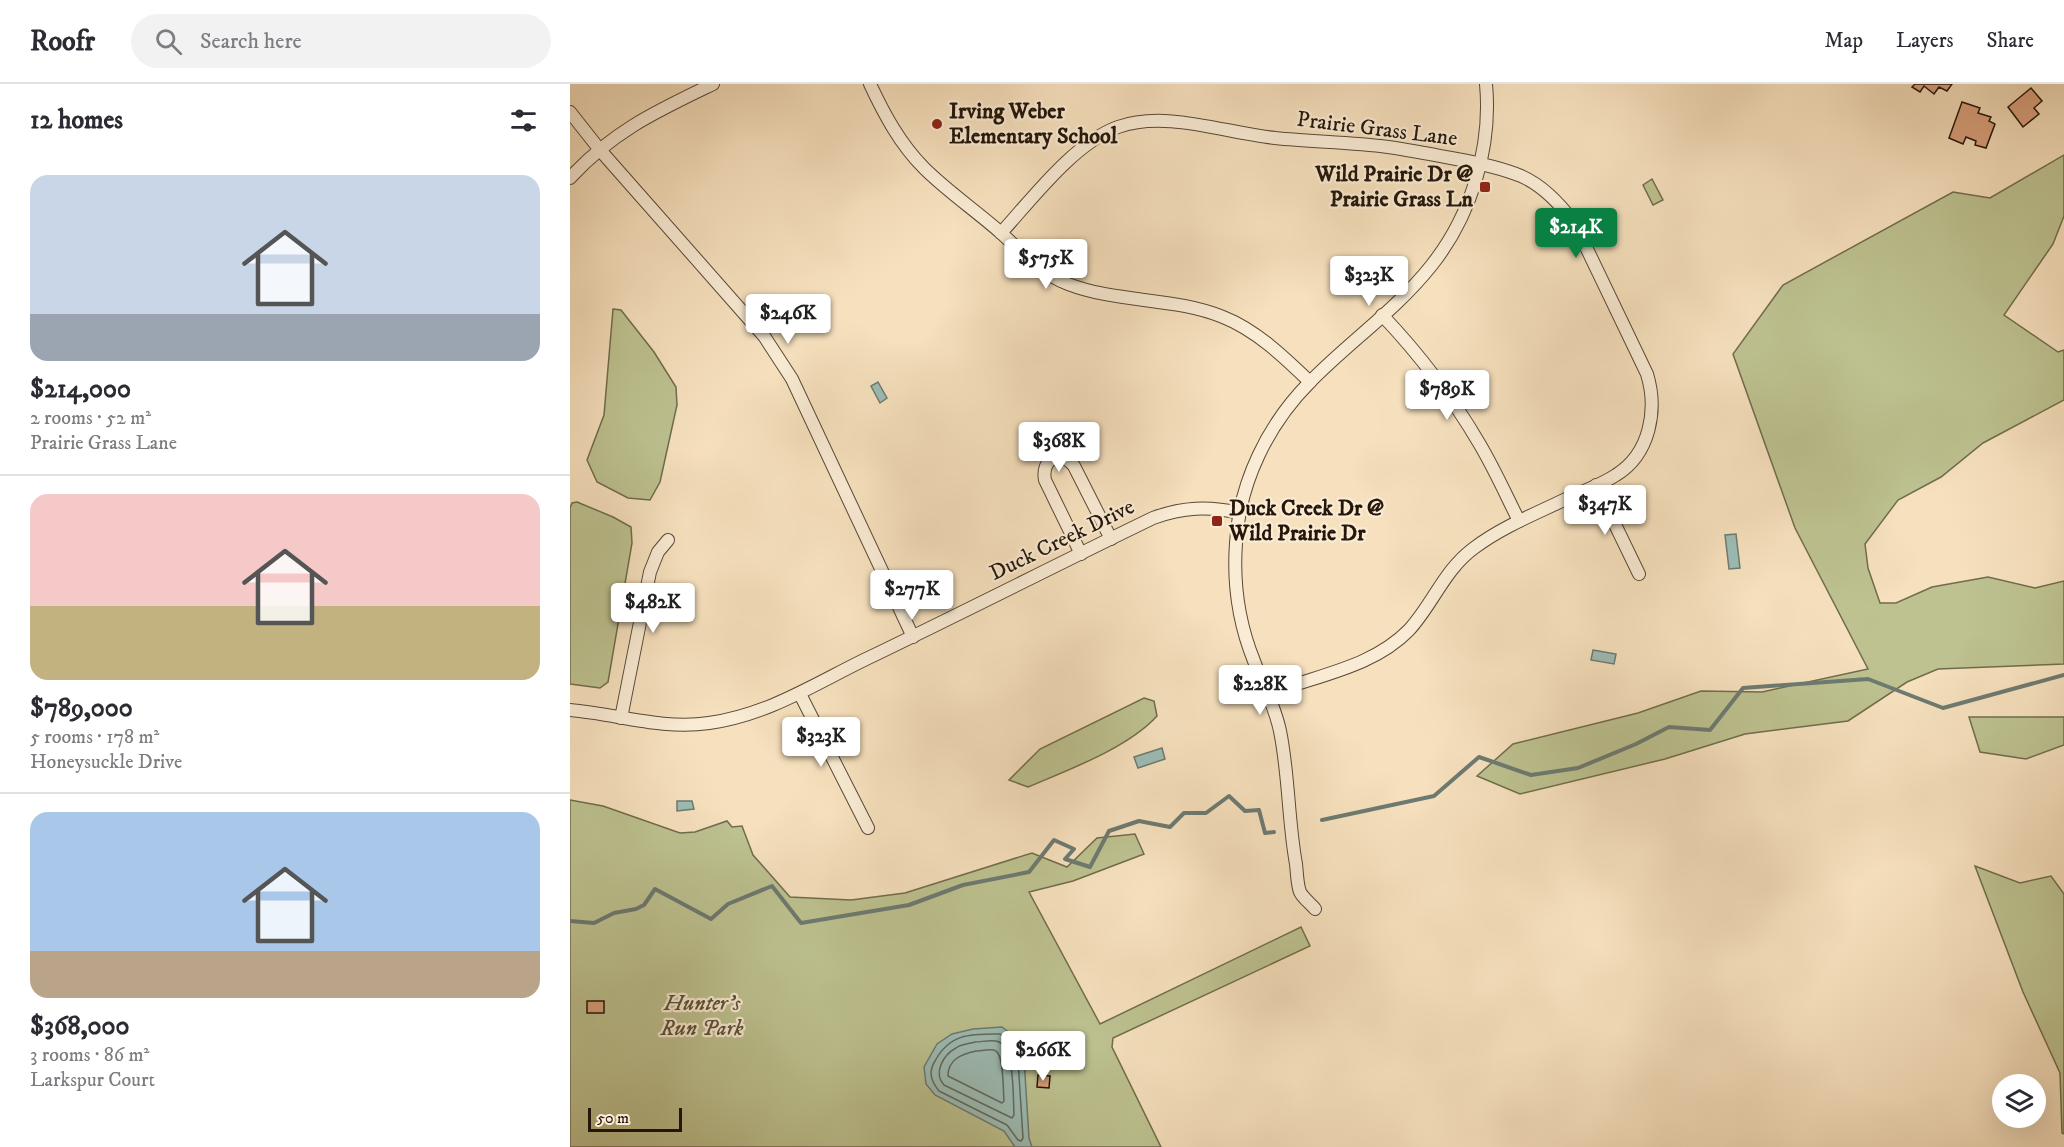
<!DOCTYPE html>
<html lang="en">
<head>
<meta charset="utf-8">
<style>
  body { margin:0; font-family:"IM FELL DW Pica",serif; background:#f2f2f3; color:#2b2b33; height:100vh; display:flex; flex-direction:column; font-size:22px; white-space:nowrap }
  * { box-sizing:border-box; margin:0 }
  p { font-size:20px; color:#7c7c81 }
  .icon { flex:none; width:33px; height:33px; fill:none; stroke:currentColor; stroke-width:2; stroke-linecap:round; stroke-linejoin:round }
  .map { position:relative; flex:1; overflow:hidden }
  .panel { display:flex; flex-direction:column; background:#fff; width:570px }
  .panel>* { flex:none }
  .fabs { position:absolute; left:1422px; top:990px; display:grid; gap:12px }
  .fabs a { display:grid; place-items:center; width:54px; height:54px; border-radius:50%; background:#fff; box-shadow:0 6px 24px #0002; font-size:30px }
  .scale { position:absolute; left:18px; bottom:15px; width:94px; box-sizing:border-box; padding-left:6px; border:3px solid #24160a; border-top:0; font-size:16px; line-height:21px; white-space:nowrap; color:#24160a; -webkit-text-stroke:4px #f9ebd4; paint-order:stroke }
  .price { position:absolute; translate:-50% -51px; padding:0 14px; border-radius:6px; background:#fff; color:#222; font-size:20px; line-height:39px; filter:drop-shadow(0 2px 3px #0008) }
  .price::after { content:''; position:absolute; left:50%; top:36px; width:18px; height:14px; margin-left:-9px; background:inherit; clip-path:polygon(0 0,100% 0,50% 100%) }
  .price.selected { background:#0b8043; color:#fff }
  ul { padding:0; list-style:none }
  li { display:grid; align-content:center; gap:12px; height:318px; padding:0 30px }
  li+li { border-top:2px solid #e1e1e2 }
  li span { display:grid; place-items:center; height:186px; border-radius:18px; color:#555 }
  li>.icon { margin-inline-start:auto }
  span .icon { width:108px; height:108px; fill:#fffc; stroke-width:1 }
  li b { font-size:26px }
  h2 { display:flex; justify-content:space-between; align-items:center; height:72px; padding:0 30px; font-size:26px }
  header { display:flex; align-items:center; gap:36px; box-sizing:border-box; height:84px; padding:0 30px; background:#fff; border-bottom:2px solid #e1e1e2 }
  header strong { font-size:28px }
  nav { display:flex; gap:33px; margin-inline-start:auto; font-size:21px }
  .search { width:420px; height:54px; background:#f2f2f3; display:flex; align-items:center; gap:15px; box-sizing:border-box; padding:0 21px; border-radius:33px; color:#7c7c81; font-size:22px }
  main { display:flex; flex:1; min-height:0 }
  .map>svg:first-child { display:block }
</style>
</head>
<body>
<header>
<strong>Roofr</strong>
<div class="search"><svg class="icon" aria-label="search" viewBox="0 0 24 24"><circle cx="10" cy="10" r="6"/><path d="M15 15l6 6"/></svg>Search here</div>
<nav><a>Map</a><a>Layers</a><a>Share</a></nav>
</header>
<main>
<section class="panel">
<h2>12 homes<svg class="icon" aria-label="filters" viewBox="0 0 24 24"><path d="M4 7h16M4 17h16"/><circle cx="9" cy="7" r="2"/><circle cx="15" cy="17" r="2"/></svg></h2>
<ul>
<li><span style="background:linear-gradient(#c9d6e8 75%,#9aa5b1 0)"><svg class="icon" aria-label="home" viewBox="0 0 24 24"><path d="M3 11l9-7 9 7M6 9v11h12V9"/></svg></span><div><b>$214,000</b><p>2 rooms · 52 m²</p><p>Prairie Grass Lane</p></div></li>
<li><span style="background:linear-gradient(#f6c9c9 60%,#c2b280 0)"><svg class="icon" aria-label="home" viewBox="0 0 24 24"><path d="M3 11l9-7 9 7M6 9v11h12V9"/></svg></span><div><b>$789,000</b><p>5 rooms · 178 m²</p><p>Honeysuckle Drive</p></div></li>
<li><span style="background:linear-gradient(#a9c7e8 75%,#b9a48a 0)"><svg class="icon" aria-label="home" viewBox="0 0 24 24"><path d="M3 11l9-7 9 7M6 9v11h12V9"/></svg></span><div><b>$368,000</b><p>3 rooms · 86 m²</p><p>Larkspur Court</p></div></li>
</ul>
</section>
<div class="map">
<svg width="1494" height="1063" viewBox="0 0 1494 1063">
  <rect width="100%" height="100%" fill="#f6e0bd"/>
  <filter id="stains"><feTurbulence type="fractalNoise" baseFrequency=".00333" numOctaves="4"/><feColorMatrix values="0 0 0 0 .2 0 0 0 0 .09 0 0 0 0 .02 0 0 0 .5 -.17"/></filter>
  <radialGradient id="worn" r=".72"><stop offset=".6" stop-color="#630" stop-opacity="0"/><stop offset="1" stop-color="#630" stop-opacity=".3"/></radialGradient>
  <g fill="#bdc290" stroke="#706c4d" stroke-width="1.5">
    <polygon points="1494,71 1494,132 1483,160 1434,231 1488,268 1494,266 1494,316 1413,359 1371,393 1328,416 1295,460 1298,484 1310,519 1326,519 1362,503 1418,493 1465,504 1494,497 1494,580 1368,585 1337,598 1278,637 1175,650 1095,675 950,710 907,692 943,660 1068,629 1131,607 1192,608 1298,585 1225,444 1163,270 1213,201 1383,108 1420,114"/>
    <polygon points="1082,95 1093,116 1083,121 1073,101"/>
    <polygon points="43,225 51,226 84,268 106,303 107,321 90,398 80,416 58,414 27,398 17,376 34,331"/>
    <polygon points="7,418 43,433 61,443 62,459 38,598 30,604 0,600 0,424 2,419"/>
    <path d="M574,614L584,617L587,632C558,664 498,686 458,703L439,696L470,665Z"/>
    <polygon points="1399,633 1494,633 1494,661 1456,675 1410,668"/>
    <polygon points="0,716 33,722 110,749 125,748 157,737 162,743 172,742 183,771 220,813 281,816 335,809 462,769 497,783 527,754 565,750 574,770 503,797 459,808 530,940 731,843 740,862 543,954 542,963 591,1063 0,1063"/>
    <polygon points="1405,782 1450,799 1481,792 1494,810 1494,1050 1492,1049 1490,989 1453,908"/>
  </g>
  <g fill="#9dbdb5" stroke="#6d7a71" stroke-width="1.5">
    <polygon points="308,298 317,314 310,319 301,302"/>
    <polygon points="1166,450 1170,484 1159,485 1155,451"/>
    <polygon points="1023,566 1046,570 1044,580 1021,576"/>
    <polygon points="592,664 595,675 568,684 564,673"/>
    <polygon points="107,717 122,717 124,725 107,727"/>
    <polygon points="432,943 448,955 454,975 459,1054 462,1063 445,1063 434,1047 365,1011 356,1000 354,983 367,960 382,950 403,945"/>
  </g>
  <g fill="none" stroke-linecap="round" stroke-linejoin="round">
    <g stroke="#606a60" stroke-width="1.5">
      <path d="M430,950L443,959L448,976L453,1054L451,1057L448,1056L437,1041L369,1007C361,997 358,988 365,977C380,949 401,950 430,950Z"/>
      <path d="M405,958C412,958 423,955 429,958C445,965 443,1016 444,1031L442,1034L374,1001C363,989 373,971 386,964C391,960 399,960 405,958Z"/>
      <path d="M406,967C411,967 422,964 426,967C434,972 433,1007 434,1017L432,1019L378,992C378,975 392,970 406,967Z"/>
    </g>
    <g stroke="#6d7a71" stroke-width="4">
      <polyline points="752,736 864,712 909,673 961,691 1008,684 1066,660 1099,643 1140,646 1173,604 1298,595 1373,624 1494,591"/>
      <polyline points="0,837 24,839 44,829 66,825 74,821 85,805 141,835 158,820 202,802 231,839 339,821 393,801 459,788 484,756 504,765 495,775 520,783 539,747 569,737 600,743 614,729 636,729 659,712 675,727 689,726 695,749 704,748"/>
    </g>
  </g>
  <g fill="#daa17d" stroke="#24160a" stroke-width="1.5">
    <polygon points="1345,0 1382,0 1377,7 1369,3 1364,10 1354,2 1350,8 1342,3"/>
    <polygon points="1461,4 1472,17 1464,24 1469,30 1453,43 1438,23"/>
    <polygon points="1392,18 1410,24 1408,29 1421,33 1419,37 1425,40 1416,64 1405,61 1406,57 1396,53 1393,60 1379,54"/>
    <rect x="17" y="917" width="17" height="12"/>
    <polygon points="468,991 480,992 479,1004 467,1003"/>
  </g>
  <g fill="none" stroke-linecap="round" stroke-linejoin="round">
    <g stroke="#584837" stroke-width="14">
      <g id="street">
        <path d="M300,0C314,30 330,60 354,84C377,107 405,126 430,148C452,168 470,189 498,200C547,219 604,213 653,233C686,246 714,273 740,298"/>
        <polyline points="0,28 30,66 194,252 222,295 343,553"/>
        <path d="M0,94C43,47 87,27 143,0"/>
        <path d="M431,149C462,115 504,59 548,43C596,26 655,49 705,54C743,58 781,58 818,63C839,66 860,70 881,74C904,78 929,83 951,92C974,102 991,121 1005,140L1077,290C1088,326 1080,370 1046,391C1031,401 1013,407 996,415C965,430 932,443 904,464C874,486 863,520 839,546C802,584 746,591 699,610"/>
        <path d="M812,231C849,270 882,313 909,359C924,384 936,411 949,437"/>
        <polyline points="1026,401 1069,490"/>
        <path d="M511,470L475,396C471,375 490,365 504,382L541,455"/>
        <polyline points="230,610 298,744"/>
        <path d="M0,626C47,630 92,646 139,639C197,631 243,601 294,576C390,530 486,481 583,434C613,423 638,422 670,429"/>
        <polyline points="51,634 80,488 88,468 98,456"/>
        <path d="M745,825C741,820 733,814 730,808C727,800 727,788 726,780C718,736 719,691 710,647C705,622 693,601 684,577C669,540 663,500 666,459C669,399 698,340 740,298C779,258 826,226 861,182C901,132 922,64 916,0"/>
      </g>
    </g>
    <use href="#street" stroke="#f9ebd4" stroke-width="12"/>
  </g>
  <g fill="#8f2418" stroke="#f9ebd4" stroke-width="2">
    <circle cx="367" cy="40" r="6"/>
    <rect x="909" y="97" width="12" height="12" rx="3"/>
    <rect x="641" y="431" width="12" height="12" rx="3"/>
  </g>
  <g text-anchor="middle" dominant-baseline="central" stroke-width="4.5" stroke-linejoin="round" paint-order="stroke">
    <g font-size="22" font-weight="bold" fill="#24160a" stroke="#f9ebd4" text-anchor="start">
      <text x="379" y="27">Irving Weber<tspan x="379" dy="25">Elementary School</tspan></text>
      <text x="903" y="90" text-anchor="end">Wild Prairie Dr @<tspan x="903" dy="25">Prairie Grass Ln</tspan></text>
      <text x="659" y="424">Duck Creek Dr @<tspan x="659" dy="25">Wild Prairie Dr</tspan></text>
    </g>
    <g font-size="22" fill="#24160a" stroke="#f9ebd4">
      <text transform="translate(807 45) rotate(7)">Prairie Grass Lane</text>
      <text transform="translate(492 456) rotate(-26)">Duck Creek Drive</text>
    </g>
    <g font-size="22" font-style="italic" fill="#5a5239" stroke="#f9ebd4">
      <text x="132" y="919">Hunter's<tspan x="132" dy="25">Run Park</tspan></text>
    </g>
  </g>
  <rect width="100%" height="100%" filter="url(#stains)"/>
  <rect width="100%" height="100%" fill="url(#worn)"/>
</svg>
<div class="fabs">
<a><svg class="icon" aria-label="layers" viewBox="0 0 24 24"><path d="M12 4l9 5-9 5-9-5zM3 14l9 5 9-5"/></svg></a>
</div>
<div class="scale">50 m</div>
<b class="price selected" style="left:1006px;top:175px">$214K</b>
<b class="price" style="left:476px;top:206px">$575K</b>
<b class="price" style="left:799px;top:223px">$323K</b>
<b class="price" style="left:218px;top:261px">$246K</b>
<b class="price" style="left:877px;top:337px">$789K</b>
<b class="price" style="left:489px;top:389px">$368K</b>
<b class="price" style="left:1035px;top:452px">$347K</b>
<b class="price" style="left:342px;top:537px">$277K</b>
<b class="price" style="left:83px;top:550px">$482K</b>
<b class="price" style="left:690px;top:632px">$228K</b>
<b class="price" style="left:251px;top:684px">$323K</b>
<b class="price" style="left:473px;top:998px">$266K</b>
</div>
</main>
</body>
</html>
